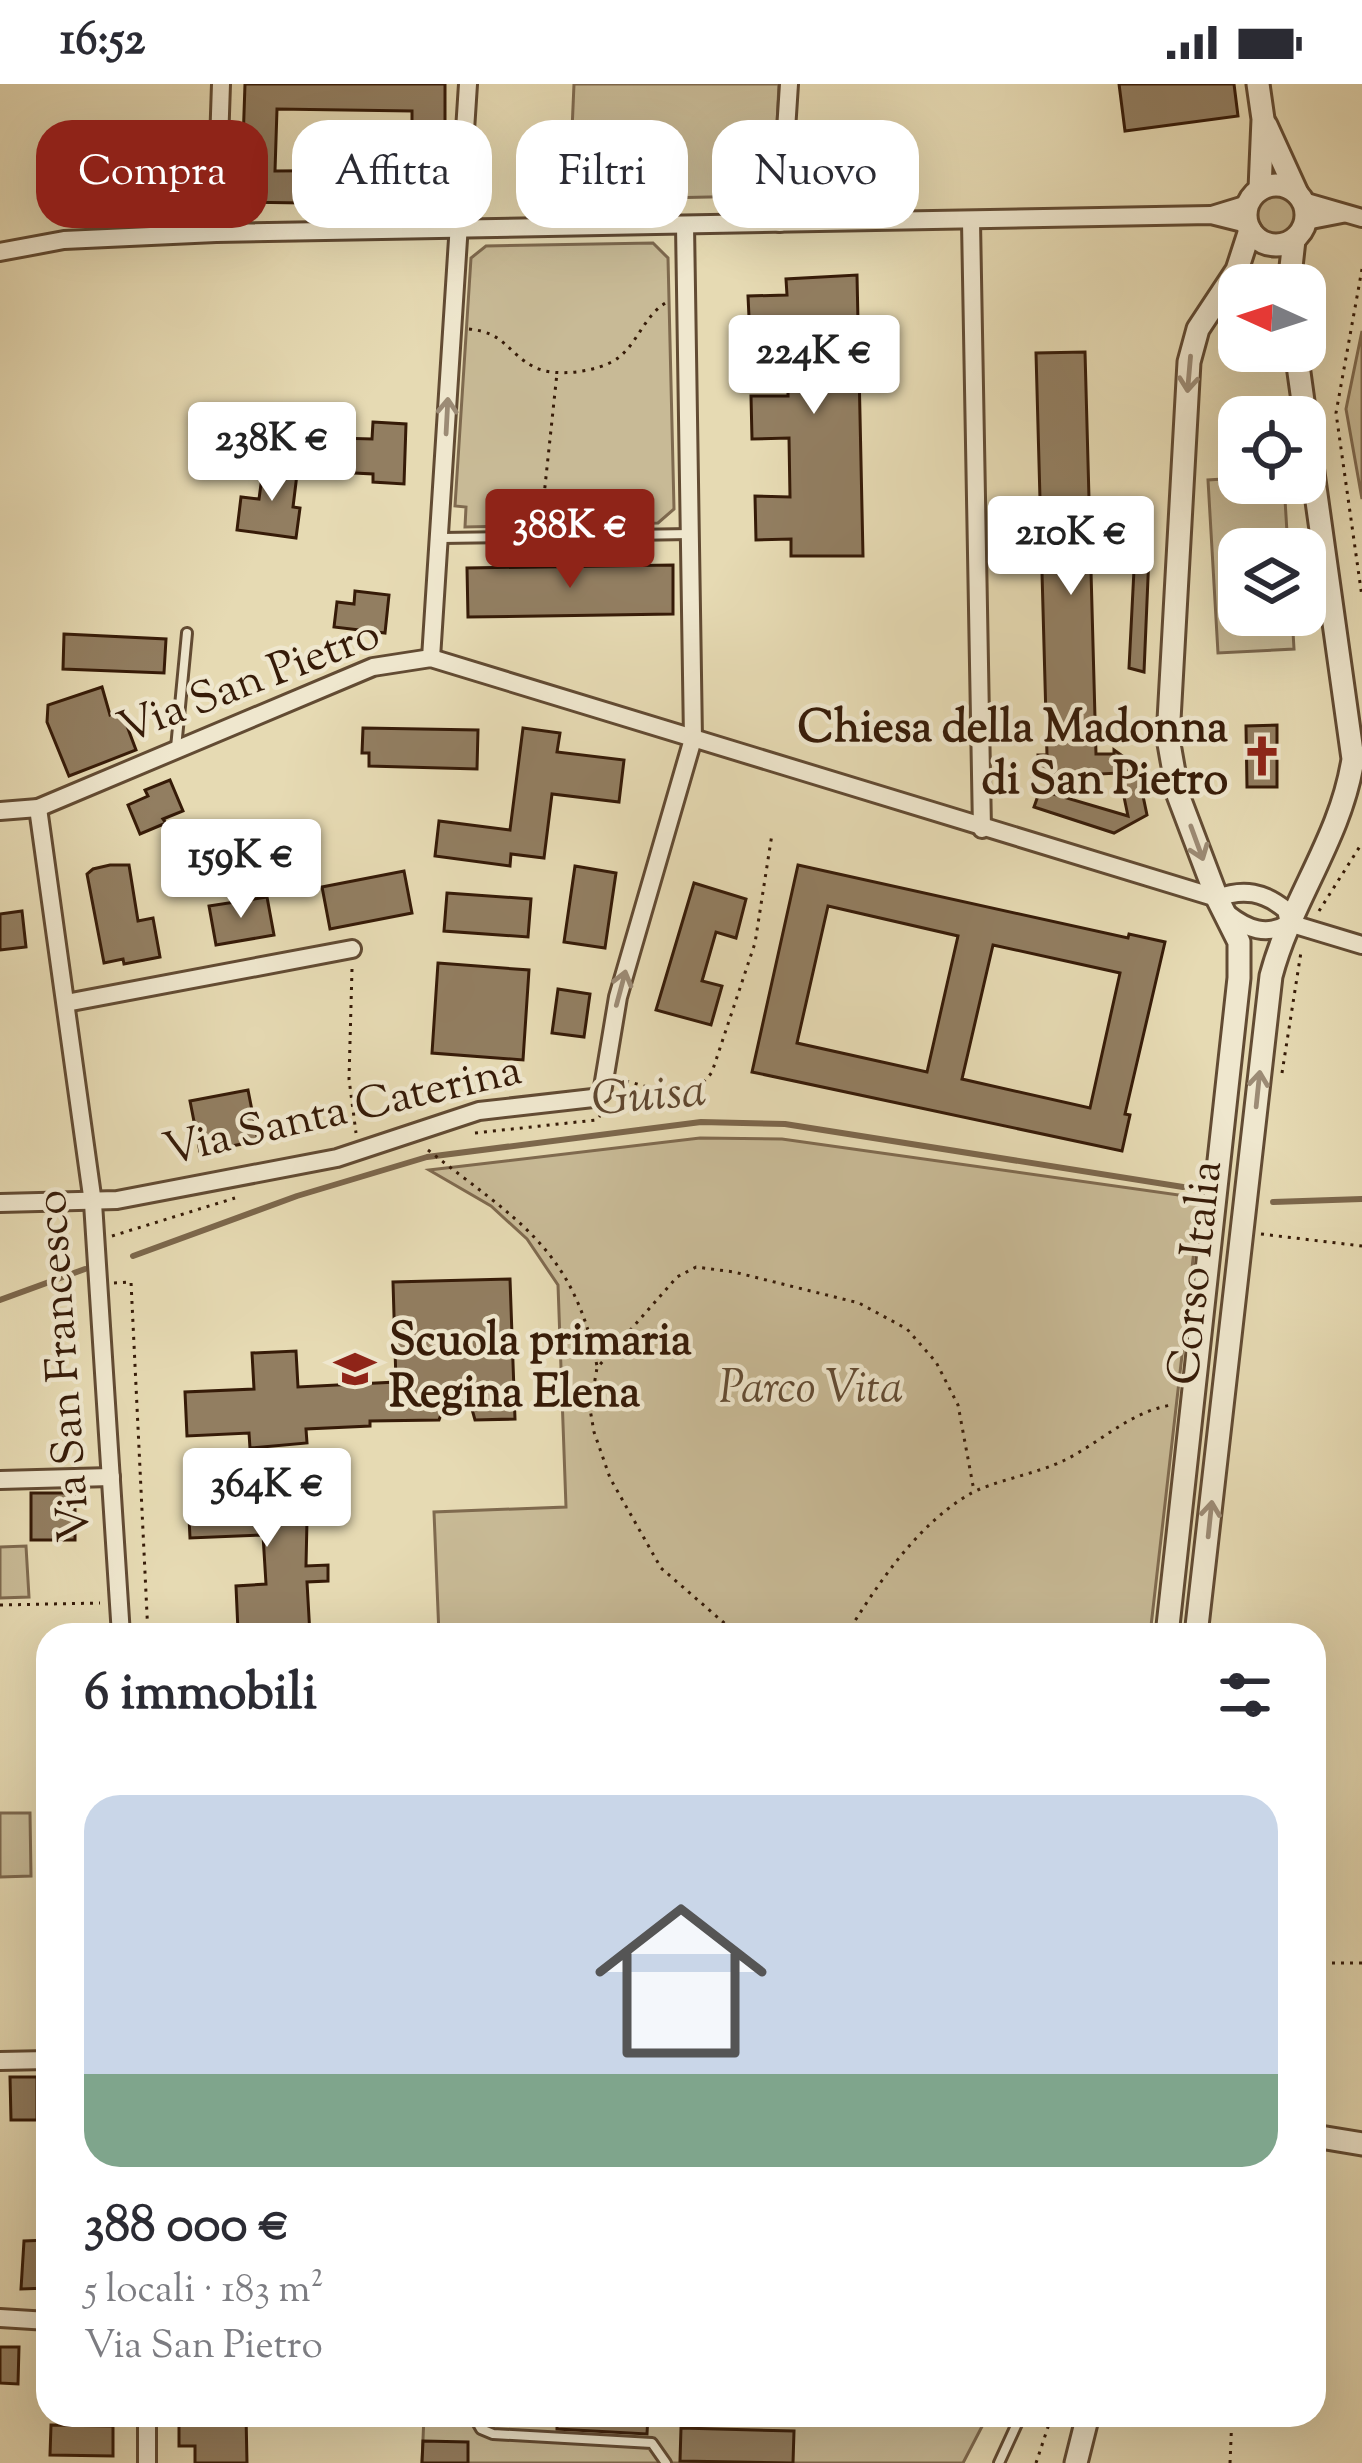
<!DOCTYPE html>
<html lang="it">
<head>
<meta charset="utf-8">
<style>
  body { margin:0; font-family:"Sorts Mill Goudy",serif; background:#f2f2f3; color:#2b2b33; height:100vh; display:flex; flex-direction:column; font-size:45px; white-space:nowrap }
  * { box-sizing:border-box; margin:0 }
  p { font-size:39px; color:#7c7c81 }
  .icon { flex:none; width:66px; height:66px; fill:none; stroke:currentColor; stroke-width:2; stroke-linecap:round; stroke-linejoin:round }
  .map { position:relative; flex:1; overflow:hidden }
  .side { position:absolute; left:36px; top:1539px; width:1290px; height:804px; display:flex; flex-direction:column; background:#fff; border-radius:36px; box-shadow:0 12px 48px #0002 }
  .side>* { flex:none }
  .banner { position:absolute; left:36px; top:36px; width:1290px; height:108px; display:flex; gap:24px }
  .needle { width:78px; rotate:273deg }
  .buttons { position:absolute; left:1218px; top:180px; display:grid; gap:24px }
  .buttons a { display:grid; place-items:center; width:108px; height:108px; border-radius:24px; background:#fff; box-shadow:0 12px 48px #0002; font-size:60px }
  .price { position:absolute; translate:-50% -102px; padding:0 27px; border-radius:12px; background:#fff; color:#222; font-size:39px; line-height:78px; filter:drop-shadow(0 3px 6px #0008) }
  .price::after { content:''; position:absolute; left:50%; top:72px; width:36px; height:27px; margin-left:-18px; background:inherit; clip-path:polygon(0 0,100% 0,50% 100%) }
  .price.selected { background:#8f2418; color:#fff }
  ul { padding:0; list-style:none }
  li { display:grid; align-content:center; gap:24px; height:636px; padding:0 48px }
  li+li { border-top:3px solid #e1e1e2 }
  li span { display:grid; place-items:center; height:372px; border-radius:36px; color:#555 }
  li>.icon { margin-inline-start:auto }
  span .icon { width:216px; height:216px; fill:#fffc; stroke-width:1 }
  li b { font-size:51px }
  h2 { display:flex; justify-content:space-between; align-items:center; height:144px; padding:0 48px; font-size:51px }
  .chip { padding:0 42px; border-radius:36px; background:#fff; box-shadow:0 12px 48px #0002; font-size:42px; line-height:108px }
  .chip.selected { background:#8f2418; color:#fff }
  .status { display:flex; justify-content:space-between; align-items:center; height:84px; padding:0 60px; background:#fff; direction:ltr }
  .status svg { height:33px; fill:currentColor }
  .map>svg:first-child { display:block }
</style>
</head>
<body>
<div class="status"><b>16:52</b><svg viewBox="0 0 49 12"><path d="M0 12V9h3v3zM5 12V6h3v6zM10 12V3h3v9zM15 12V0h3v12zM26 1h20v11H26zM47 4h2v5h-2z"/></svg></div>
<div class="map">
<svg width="1362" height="2379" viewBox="0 0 1362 2379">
  <rect width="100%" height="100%" fill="#e6dab3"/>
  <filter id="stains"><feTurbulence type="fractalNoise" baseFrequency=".00167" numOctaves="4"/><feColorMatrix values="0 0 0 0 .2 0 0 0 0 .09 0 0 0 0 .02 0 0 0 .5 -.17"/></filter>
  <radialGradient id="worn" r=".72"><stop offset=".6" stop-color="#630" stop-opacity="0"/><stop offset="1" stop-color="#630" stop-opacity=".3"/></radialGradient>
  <g fill="#c8ba96" stroke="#7f6a4f" stroke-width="3">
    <polygon points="574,0 779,0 774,102 756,112 569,116"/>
    <circle cx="1277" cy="131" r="23"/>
    <polygon points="653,159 668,174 674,425 658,439 465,443 466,423 455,422 471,174 486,162"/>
    <polygon points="1362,247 1362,415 1346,325"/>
    <polygon points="1239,394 1239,399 1284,399 1288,465 1239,465 1239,531 1292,531 1294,565 1218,569 1208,396"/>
    <polygon points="700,1054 782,1055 1200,1114 1150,1551 439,1551 434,1428 566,1423 558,1201 527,1155 491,1122 429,1086"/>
    <polygon points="26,1462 29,1513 0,1514 0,1463"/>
    <polygon points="0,1729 30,1729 31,1792 0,1793"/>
    <polygon points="424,2331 988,2331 963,2379 422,2379"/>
  </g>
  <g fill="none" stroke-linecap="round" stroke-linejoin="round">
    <g stroke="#7c674c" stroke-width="6">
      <polyline points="1273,1118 1362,1115"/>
      <polyline points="133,1172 297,1112 427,1073 701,1038 785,1040 1183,1103"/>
      <polyline points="0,1216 85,1185"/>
    </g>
  </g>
  <g fill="#927e61" stroke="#361b08" stroke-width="3" fill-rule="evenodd">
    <polygon points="245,0 445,0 445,42 412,42 412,27 277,25 275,87 405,86 405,71 437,71 436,121 241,118"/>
    <polygon points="1119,0 1234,0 1238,32 1125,47"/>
    <polygon points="543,82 562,83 560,121 541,120"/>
    <polygon points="857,191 863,472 791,472 791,455 756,456 755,412 790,413 789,354 752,355 751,312 788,312 788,253 750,254 748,212 787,211 786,195"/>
    <polygon points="1085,268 1096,670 1114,670 1114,666 1145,688 1138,688 1147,731 1114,749 1034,723 1040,706 1128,732 1119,689 1039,693 1038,671 1047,671 1036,269"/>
    <polygon points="373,338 406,340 404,400 373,398 373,390 335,388 337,354 372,355"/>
    <polygon points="264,378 298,382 293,423 300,424 296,454 237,446 241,413 259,415"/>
    <polygon points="1136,446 1150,447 1144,588 1129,584"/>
    <polygon points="673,481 673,530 468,533 467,484"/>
    <polygon points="355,507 389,511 385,549 334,543 337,518 354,520"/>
    <polygon points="64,550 166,555 164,589 63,585"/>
    <polygon points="102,603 110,631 121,626 136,666 69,692 47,638 48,621"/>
    <polygon points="1277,641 1277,703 1247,703 1246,642"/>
    <polygon points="363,644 478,646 477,685 369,682 369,669 362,669"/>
    <polygon points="523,644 560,649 557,668 624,676 619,718 552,710 544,774 511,770 510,782 435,772 439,737 510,746"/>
    <polygon points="170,696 183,727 163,735 166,739 140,750 128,721 148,712 145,706"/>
    <polygon points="110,781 129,781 138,837 153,834 160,873 124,880 123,875 104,879 87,790 93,785"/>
    <path d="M798,781L1128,854L1129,850L1165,858L1125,1030L1130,1031L1122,1067L752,988ZM828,822L958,852L927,988L797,959ZM993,861L1120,889L1090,1024L962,995Z"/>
    <polygon points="575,782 616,789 605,864 564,858"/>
    <polygon points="404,787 412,829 330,845 322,803"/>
    <polygon points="694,799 746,815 736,854 716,848 702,897 722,902 711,941 656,926"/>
    <polygon points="447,809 531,815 528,853 444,847"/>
    <polygon points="267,813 274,851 216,861 209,822"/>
    <polygon points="22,827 26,863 0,866 0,830"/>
    <polygon points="438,879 529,886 523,976 432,969"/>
    <polygon points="558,905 590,910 584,953 552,949"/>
    <polygon points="248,1006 258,1057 200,1068 190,1017"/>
    <polygon points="510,1195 515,1335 475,1336 470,1318 443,1325 439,1336 370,1337 370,1342 306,1345 307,1359 250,1364 249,1349 187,1352 185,1308 254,1305 252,1269 296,1267 298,1303 396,1298 393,1198"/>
    <polygon points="308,1390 306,1482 328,1481 328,1497 307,1498 310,1551 252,1551 252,1546 238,1547 236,1502 266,1500 263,1451 190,1454 188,1412 252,1409 251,1395"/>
    <rect x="31" y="1409" width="44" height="47"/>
    <polygon points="10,1993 37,1993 37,2036 11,2036"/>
    <polygon points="48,2156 48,2204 21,2205 24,2157"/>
    <polygon points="0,2263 19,2263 18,2300 0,2299"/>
    <polygon points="179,2331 246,2331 247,2379 195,2379 195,2362 179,2362"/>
    <polygon points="557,2331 648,2331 647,2350 557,2345"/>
    <polygon points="51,2341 113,2342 113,2372 50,2371"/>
    <polygon points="681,2344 794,2347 793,2379 680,2377"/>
    <polygon points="423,2357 468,2358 468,2379 422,2379"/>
  </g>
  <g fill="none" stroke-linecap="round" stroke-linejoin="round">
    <g stroke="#624b33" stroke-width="14">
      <g id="service">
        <polyline points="442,454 690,450"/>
        <polyline points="176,664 187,549"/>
        <polyline points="473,2331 481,2345 493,2350 652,2359 666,2379"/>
        <polyline points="999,2379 1021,2331"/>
      </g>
    </g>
    <g stroke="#624b33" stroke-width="22">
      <g id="minor">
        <polyline points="1303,117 1362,134"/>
        <polyline points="1212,131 1248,120"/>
        <polyline points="1306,137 1342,130"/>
        <polyline points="971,138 982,745"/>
        <polyline points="780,139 789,0"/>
        <polyline points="216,149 221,0"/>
        <polyline points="0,168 64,156 216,149 1211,131 1247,140"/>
        <polyline points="431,574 468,0"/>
        <polyline points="38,724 93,1119 121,1551"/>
        <path d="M0,727L38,724L373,583L431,574L1217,814C1244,804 1264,808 1286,826L1289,839"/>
        <path d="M1228,830C1247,845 1267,853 1289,839"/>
        <polyline points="1289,839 1362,861"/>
        <polyline points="66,919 352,865"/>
        <polyline points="0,1119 117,1116 337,1074 479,1027 593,1014 602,1009 618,913 693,655 685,141"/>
        <polyline points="0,1396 111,1393"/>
        <polyline points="0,1977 48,1976"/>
        <polyline points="0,2234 48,2237"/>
        <polyline points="147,2379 147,2331"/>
      </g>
    </g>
    <g stroke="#624b33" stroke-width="27">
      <g id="tertiary">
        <polyline points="1258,0 1263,35 1260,105"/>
        <polyline points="1266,41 1297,109"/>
        <circle cx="1276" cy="131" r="30"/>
        <polyline points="1289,201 1294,156"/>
        <polyline points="1167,1551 1239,894 1239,858 1217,814 1178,711 1168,654 1189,278 1198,245 1237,186 1250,146"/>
        <path d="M1196,1551L1271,892C1291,816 1341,754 1353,675L1296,267"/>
        <polyline points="1314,2052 1362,2060"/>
        <polyline points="1076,2379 1088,2331"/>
      </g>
    </g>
    <g stroke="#361b08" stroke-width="3" stroke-dasharray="3 6" stroke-linecap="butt">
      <polyline points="1362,185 1336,329 1362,513"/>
      <path d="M469,245C506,249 506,268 534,283C555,294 599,288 618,274C639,258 644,230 669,217"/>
      <polyline points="541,440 557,289"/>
      <polyline points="1319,827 1362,759"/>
      <polyline points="352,885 349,995 356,1049"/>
      <polyline points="1282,989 1301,868"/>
      <path d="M626,997C658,1005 689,1021 712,988L755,859L772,750"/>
      <polyline points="475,1049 596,1036 600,1032"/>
      <path d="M428,1066C516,1136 573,1163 597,1282"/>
      <polyline points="1261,1150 1362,1162"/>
      <polyline points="112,1152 235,1114"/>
      <polyline points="114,1199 131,1198 148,1551"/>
      <polyline points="0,1521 100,1519"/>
      <polyline points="738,1551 661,1484 610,1394 594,1348 590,1325 597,1284 677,1193 696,1183 734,1188 859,1219 907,1245 936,1278 958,1321 974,1407"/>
      <path d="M846,1551C878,1500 915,1443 968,1411C991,1397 1037,1390 1065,1376C1101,1358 1131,1327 1172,1321"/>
      <polyline points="1314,1879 1362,1879"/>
      <polyline points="1036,2379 1052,2331"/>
      <polyline points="1230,2379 1232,2331"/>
    </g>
    <use href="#service" stroke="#efe7ce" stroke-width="8"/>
    <use href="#minor" stroke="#efe7ce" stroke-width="16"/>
    <use href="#tertiary" stroke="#efe7ce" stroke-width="21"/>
  </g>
  <defs><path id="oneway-shaft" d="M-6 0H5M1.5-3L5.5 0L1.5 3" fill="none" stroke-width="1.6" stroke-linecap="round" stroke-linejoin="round" transform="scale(3)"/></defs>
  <g stroke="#9c8b75">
    <use href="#oneway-shaft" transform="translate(1189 290) rotate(95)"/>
    <use href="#oneway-shaft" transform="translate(447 332) rotate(-87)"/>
    <use href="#oneway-shaft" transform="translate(1197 759) rotate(70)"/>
    <use href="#oneway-shaft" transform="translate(621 904) rotate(-75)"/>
    <use href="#oneway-shaft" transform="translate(1258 1005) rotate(-84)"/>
    <use href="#oneway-shaft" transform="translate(1210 1435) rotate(-84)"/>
  </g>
  <defs>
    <g id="church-bare" transform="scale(3.24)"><path d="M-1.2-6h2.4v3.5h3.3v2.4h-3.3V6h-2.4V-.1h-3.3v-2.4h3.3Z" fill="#8f2418" stroke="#efe7ce" stroke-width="2.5" paint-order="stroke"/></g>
    <g id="school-bare" transform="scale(3.24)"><path d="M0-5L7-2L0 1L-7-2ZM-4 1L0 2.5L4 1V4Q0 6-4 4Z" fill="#8f2418" stroke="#efe7ce" stroke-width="2.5" paint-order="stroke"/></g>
  </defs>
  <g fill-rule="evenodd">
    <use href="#church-bare" x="1262" y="672"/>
    <use href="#school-bare" x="355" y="1285"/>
  </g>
  <g text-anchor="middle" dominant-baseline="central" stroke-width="9" stroke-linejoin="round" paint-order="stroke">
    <g font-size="45" fill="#361b08" stroke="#efe7ce">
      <text transform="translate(250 600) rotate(-21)">Via San Pietro</text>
      <text transform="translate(343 1029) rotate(-13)">Via Santa Caterina</text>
      <text transform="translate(1198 1189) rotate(-84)">Corso Italia</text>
      <text transform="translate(66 1282) rotate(-94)">Via San Francesco</text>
    </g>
    <g font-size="45" font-weight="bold" fill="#361b08" stroke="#efe7ce" text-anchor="end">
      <text x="1228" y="646">Chiesa della Madonna<tspan x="1228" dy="52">di San Pietro</tspan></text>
      <text x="389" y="1259" text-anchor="start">Scuola primaria<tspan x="389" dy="52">Regina Elena</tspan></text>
    </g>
    <g font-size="45" font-style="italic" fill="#624b33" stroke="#efe7ce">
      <text x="811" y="1306">Parco Vita</text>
    </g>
    <g font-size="48" font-style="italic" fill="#5f4730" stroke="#efe7ce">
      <text transform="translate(649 1014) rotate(-5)">Guisa</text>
    </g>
  </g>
  <rect width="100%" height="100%" filter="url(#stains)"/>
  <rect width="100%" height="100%" fill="url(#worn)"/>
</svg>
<div class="buttons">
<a><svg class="needle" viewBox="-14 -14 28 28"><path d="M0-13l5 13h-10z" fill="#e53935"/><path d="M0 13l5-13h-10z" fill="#7c7c81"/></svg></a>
<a><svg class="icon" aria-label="locate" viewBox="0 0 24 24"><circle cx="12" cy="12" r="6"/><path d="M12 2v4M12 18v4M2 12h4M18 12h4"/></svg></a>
<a><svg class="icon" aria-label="layers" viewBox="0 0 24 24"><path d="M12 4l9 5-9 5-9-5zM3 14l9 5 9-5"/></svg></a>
</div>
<b class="price" style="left:814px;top:333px">224K €</b>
<b class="price" style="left:272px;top:420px">238K €</b>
<b class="price selected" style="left:570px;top:507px">388K €</b>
<b class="price" style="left:1071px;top:514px">210K €</b>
<b class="price" style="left:241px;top:837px">159K €</b>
<b class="price" style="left:267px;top:1466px">364K €</b>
<div class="banner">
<a class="chip selected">Compra</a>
<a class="chip">Affitta</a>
<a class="chip">Filtri</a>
<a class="chip">Nuovo</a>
</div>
<section class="side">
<h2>6 immobili<svg class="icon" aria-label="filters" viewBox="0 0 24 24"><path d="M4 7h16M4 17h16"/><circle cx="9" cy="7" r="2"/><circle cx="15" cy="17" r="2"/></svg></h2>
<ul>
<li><span style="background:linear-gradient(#c9d6e8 75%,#7fa58c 0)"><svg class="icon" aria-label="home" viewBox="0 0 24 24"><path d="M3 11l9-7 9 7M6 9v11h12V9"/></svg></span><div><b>388 000 €</b><p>5 locali · 183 m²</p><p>Via San Pietro</p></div></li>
</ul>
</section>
</div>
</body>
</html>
